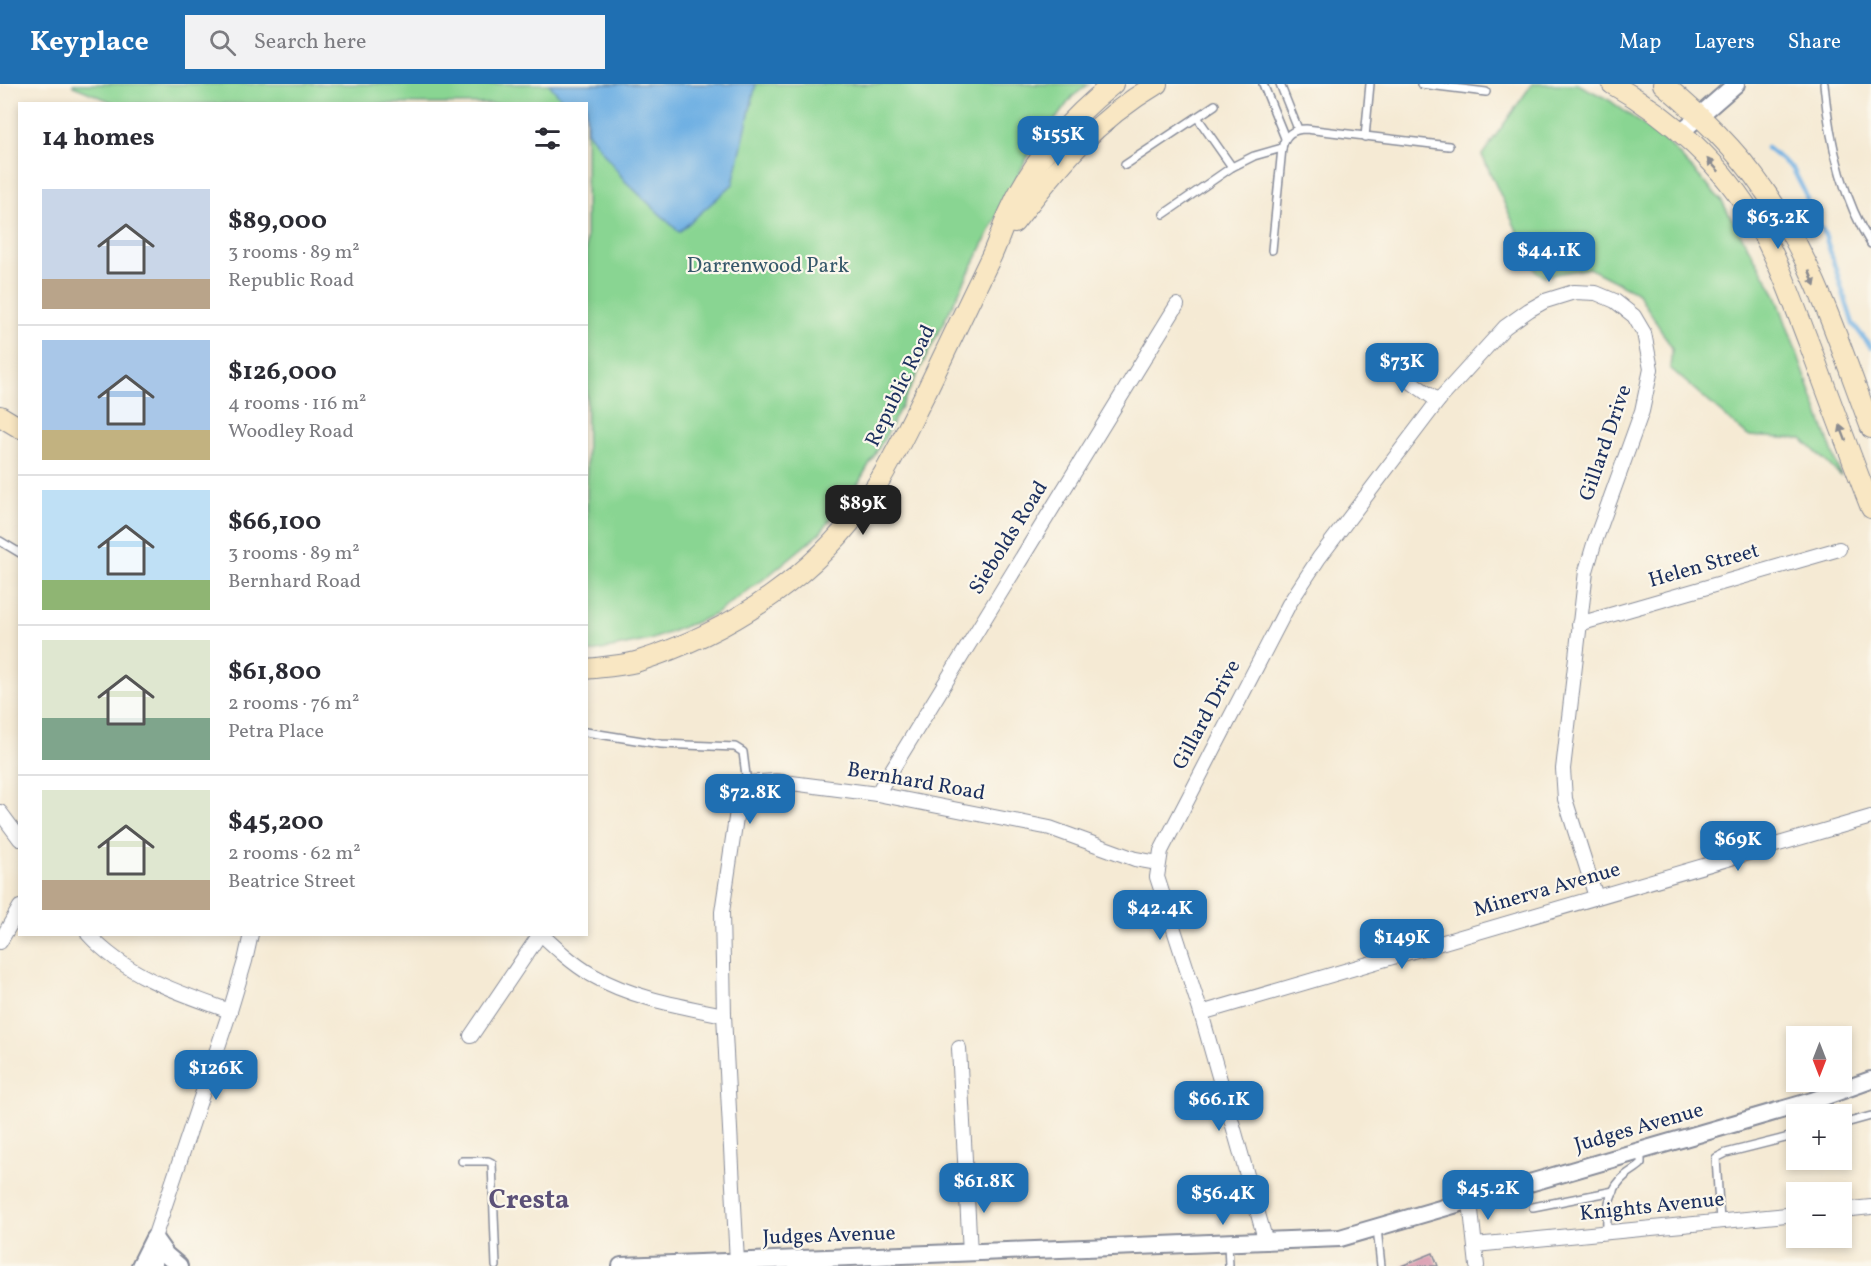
<!DOCTYPE html>
<html lang="en">
<head>
<meta charset="utf-8">
<style>
  body { margin:0; font-family:Vollkorn,serif; background:#f2f2f3; color:#2b2b33; height:100vh; display:flex; flex-direction:column; font-size:22px; white-space:nowrap }
  * { box-sizing:border-box; margin:0 }
  p { font-size:20px; color:#7c7c81 }
  .icon { flex:none; width:33px; height:33px; fill:none; stroke:currentColor; stroke-width:2; stroke-linecap:round; stroke-linejoin:round }
  .map { position:relative; flex:1; overflow:hidden }
  .sheet { position:absolute; left:18px; top:18px; width:570px; height:834px; display:flex; flex-direction:column; background:#fff; border-radius:0px; box-shadow:0 3px 9px #0003 }
  .sheet>* { flex:none }
  .needle { width:39px; rotate:180deg }
  .controls { position:absolute; left:1786px; top:942px; display:grid; gap:12px }
  .controls a { display:grid; place-items:center; width:66px; height:66px; border-radius:0px; background:#fff; box-shadow:0 3px 9px #0003; font-size:30px }
  .price { position:absolute; translate:-50% -51px; padding:0 14px; border-radius:12px; background:#1f6fb2; color:#fff; font-size:20px; line-height:39px; filter:drop-shadow(0 2px 3px #0008) }
  .price::after { content:''; position:absolute; left:50%; top:36px; width:18px; height:14px; margin-left:-9px; background:inherit; clip-path:polygon(0 0,100% 0,50% 100%) }
  .price.selected { background:#222; color:#fff }
  ul { padding:0; list-style:none }
  li { display:flex; align-items:center; gap:18px; height:150px; padding:0 24px }
  li+li { border-top:2px solid #e1e1e2 }
  li span { display:grid; place-items:center; flex:none; width:168px; height:120px; border-radius:0px; color:#555 }
  li>.icon { margin-inline-start:auto }
  span .icon { width:72px; height:72px; fill:#fffc; stroke-width:1 }
  li b { font-size:26px }
  h2 { display:flex; justify-content:space-between; align-items:center; height:72px; padding:0 24px; font-size:26px }
  header { display:flex; align-items:center; gap:36px; box-sizing:border-box; height:84px; padding:0 30px; background:#1f6fb2; color:#fff }
  header strong { font-size:28px }
  nav { display:flex; gap:33px; margin-inline-start:auto; font-size:21px }
  .search { width:420px; height:54px; background:#f2f2f3; display:flex; align-items:center; gap:15px; box-sizing:border-box; padding:0 21px; border-radius:0px; color:#7c7c81; font-size:22px }
  .map>svg:first-child { display:block }
</style>
</head>
<body>
<header>
<strong>Keyplace</strong>
<div class="search"><svg class="icon" aria-label="search" viewBox="0 0 24 24"><circle cx="10" cy="10" r="6"/><path d="M15 15l6 6"/></svg>Search here</div>
<nav><a>Map</a><a>Layers</a><a>Share</a></nav>
</header>
<div class="map">
<svg width="1871" height="1182" viewBox="0 0 1871 1182">
  <rect width="100%" height="100%" fill="#fbf7ec"/>
  <filter id="ink" filterUnits="userSpaceOnUse"><feTurbulence type="fractalNoise" baseFrequency=".0167" numOctaves="2"/><feDisplacementMap in="SourceGraphic" scale="12" xChannelSelector="R" yChannelSelector="G"/><feConvolveMatrix kernelMatrix="1 2 1 2 8 2 1 2 1" color-interpolation-filters="sRGB"/></filter>
  <filter id="wash" filterUnits="userSpaceOnUse"><feTurbulence type="fractalNoise" baseFrequency=".008" numOctaves="4" result="noise"/><feDisplacementMap in="SourceGraphic" scale="24" xChannelSelector="R" yChannelSelector="G"/><feGaussianBlur stdDeviation="1.35" result="paint"/><feColorMatrix in="noise" values="0 0 0 0 0 0 0 0 0 0 0 0 0 0 0 0 0 1.4 0 .05"/><feComposite in="paint" operator="in"/></filter>
  <g filter="url(#wash)">
    <rect width="100%" height="100%" fill="#f5ead4"/>
    <g fill="#89d592" stroke="#528278" stroke-width="1.5">
      <polygon points="73,0 1089,0 1072,13 1027,74 888,348 859,398 820,449 768,492 714,531 650,556 587,569 586,20 117,20 73,2"/>
      <polygon points="1532,0 1578,0 1609,16 1668,59 1721,116 1776,211 1841,392 1802,355 1748,352 1670,284 1672,264 1638,209 1589,184 1545,192 1536,188 1482,71"/>
    </g>
    <polygon fill="#6fb0e3" stroke="#4570a0" stroke-width="1.5" points="549,0 756,0 733,100 679,148 625,97 587,47 586,20 565,19"/>
    <g fill="none" stroke-linecap="round" stroke-linejoin="round">
      <polyline stroke="#6fb0e3" stroke-width="4.5" points="1767,64 1793,85 1806,111 1809,126 1824,148 1853,240 1871,263"/>
    </g>
    <g id="blocks">
      <polygon fill="#d48fa8" points="1433,1169 1438,1182 1401,1182"/>
    </g>
  </g>
  <g filter="url(#ink)">
    <use href="#blocks" fill-opacity="0" stroke="#888c99" stroke-width="1.5"/>
    <g fill="none" stroke-linecap="round" stroke-linejoin="round">
      <g stroke="#888c99" stroke-width="10">
        <g id="service">
          <polyline points="1263,0 1285,54"/>
          <polyline points="1280,0 1298,45"/>
          <polyline points="1421,0 1486,8"/>
          <path d="M1824,0C1829,55 1841,112 1871,160"/>
          <polyline points="1197,33 1232,83"/>
          <polyline points="1365,53 1370,0"/>
          <polyline points="1125,81 1215,21"/>
          <polyline points="1164,130 1232,83 1254,72 1282,64"/>
          <path d="M1272,166L1282,64C1285,51 1292,45 1306,45L1449,62"/>
          <polyline points="0,457 20,469"/>
          <polyline points="586,648 661,660 735,663 743,668 747,699"/>
          <polyline points="1842,1040 1871,1032"/>
          <polyline points="462,1077 488,1077 492,1079 496,1182"/>
          <polyline points="1533,1123 1614,1107"/>
          <polyline points="1720,1137 1716,1074 1726,1069 1797,1051"/>
          <polyline points="1377,1144 1381,1182"/>
          <path d="M1607,1148C1606,1128 1608,1105 1626,1091C1631,1087 1637,1084 1641,1080V1066"/>
          <polyline points="1228,1159 1229,1182"/>
        </g>
      </g>
      <g stroke="#888c99" stroke-width="16">
        <g id="minor">
          <polyline points="1383,278 1438,317"/>
          <polyline points="1579,540 1839,465"/>
          <polyline points="877,710 1177,221"/>
          <polyline points="0,728 20,755"/>
          <path d="M88,850C126,892 179,909 230,927"/>
          <path d="M541,850C557,865 573,880 592,891C632,914 679,922 724,931"/>
          <polyline points="0,858 20,823"/>
          <polyline points="1201,929 1871,733"/>
          <polyline points="471,952 540,850"/>
          <polyline points="959,964 970,1169"/>
          <polyline points="1470,1117 1477,1182"/>
          <polyline points="1842,1126 1871,1123"/>
          <polyline points="1266,1158 1201,929 1157,793 1161,767 1289,520 1319,474 1438,317 1505,243 1529,226 1545,217 1574,208 1596,209 1615,217 1634,232 1644,249 1651,285 1642,327 1594,460 1586,487 1563,685 1565,715 1596,813"/>
          <polyline points="1475,1161 1797,1130"/>
          <polyline points="737,1178 724,931 722,828 737,727 740,710 747,699 776,697 877,710 1050,744 1135,775 1158,779"/>
          <polyline points="155,1182 154,1154 230,927 245,877 251,850"/>
        </g>
      </g>
      <g stroke="#888c99" stroke-width="20">
        <g id="tertiary">
          <polyline points="1681,48 1736,0"/>
          <polyline points="140,1182 154,1154 166,1171 179,1182"/>
          <polyline points="621,1182 1340,1154 1812,1017 1871,996"/>
        </g>
      </g>
      <g stroke="#888c99" stroke-width="22">
        <g id="secondary">
          <path d="M1612,0C1671,33 1724,82 1758,141C1780,179 1794,221 1810,262C1830,316 1850,370 1871,424"/>
          <path d="M1663,0C1701,32 1736,65 1764,106C1813,174 1841,265 1871,344"/>
          <path d="M1014,139C1058,82 1094,37 1157,0"/>
          <polyline points="0,332 20,344"/>
          <path d="M586,585C603,583 620,582 636,578C732,548 822,489 876,402C895,373 909,341 925,310C946,266 967,223 988,179C997,162 1002,143 1011,125C1033,75 1071,34 1113,0"/>
        </g>
      </g>
      <use href="#service" stroke="#fff" stroke-width="7"/>
      <use href="#minor" stroke="#fff" stroke-width="14"/>
      <use href="#tertiary" stroke="#fff" stroke-width="16"/>
      <use href="#secondary" stroke="#f9e7c3" stroke-width="20"/>
    </g>
    <defs><path id="oneway-solid" d="M-6-.8H1V-3.2L6.5 0L1 3.2V.8H-6Z" transform="scale(1.5)"/></defs>
    <g fill="#8a8b90">
      <use href="#oneway-solid" transform="translate(1713 81) rotate(-133)"/>
      <use href="#oneway-solid" transform="translate(1812 194) rotate(69)"/>
      <use href="#oneway-solid" transform="translate(1843 349) rotate(-111)"/>
    </g>
  </g>
  <g text-anchor="middle" dominant-baseline="central" stroke-width="4.5" stroke-linejoin="round" paint-order="stroke">
    <g font-size="21" fill="#36586b" stroke="#fbf7ec">
      <text x="768" y="182">Darrenwood Park</text>
    </g>
    <g font-size="21" fill="#1b2f5e" stroke="#fbf7ec">
      <text transform="translate(901 302) rotate(-64)">Republic Road</text>
      <text transform="translate(1606 359) rotate(-71)">Gillard Drive</text>
      <text transform="translate(1009 454) rotate(-58)">Siebolds Road</text>
      <text transform="translate(1704 482) rotate(-16)">Helen Street</text>
      <text transform="translate(1207 631) rotate(-62)">Gillard Drive</text>
      <text transform="translate(916 698) rotate(10)">Bernhard Road</text>
      <text transform="translate(1547 806) rotate(-16)">Minerva Avenue</text>
      <text transform="translate(1639 1044) rotate(-16)">Judges Avenue</text>
      <text transform="translate(1652 1123) rotate(-6)">Knights Avenue</text>
      <text transform="translate(829 1152) rotate(-2)">Judges Avenue</text>
    </g>
    <g font-size="27" font-weight="bold" fill="#5c5178" stroke="#fbf7ec">
      <text x="529" y="1117">Cresta</text>
    </g>
  </g>
</svg>
<div class="controls">
<a><svg class="needle" viewBox="-14 -14 28 28"><path d="M0-13l5 13h-10z" fill="#e53935"/><path d="M0 13l5-13h-10z" fill="#7c7c81"/></svg></a>
<a>+</a>
<a>−</a>
</div>
<b class="price" style="left:1058px;top:83px">$155K</b>
<b class="price" style="left:1778px;top:166px">$63.2K</b>
<b class="price" style="left:1549px;top:199px">$44.1K</b>
<b class="price" style="left:1402px;top:310px">$73K</b>
<b class="price selected" style="left:863px;top:452px">$89K</b>
<b class="price" style="left:750px;top:741px">$72.8K</b>
<b class="price" style="left:1738px;top:788px">$69K</b>
<b class="price" style="left:1160px;top:857px">$42.4K</b>
<b class="price" style="left:1402px;top:886px">$149K</b>
<b class="price" style="left:216px;top:1017px">$126K</b>
<b class="price" style="left:1219px;top:1048px">$66.1K</b>
<b class="price" style="left:984px;top:1130px">$61.8K</b>
<b class="price" style="left:1488px;top:1137px">$45.2K</b>
<b class="price" style="left:1223px;top:1142px">$56.4K</b>
<section class="sheet">
<h2>14 homes<svg class="icon" aria-label="filters" viewBox="0 0 24 24"><path d="M4 7h16M4 17h16"/><circle cx="9" cy="7" r="2"/><circle cx="15" cy="17" r="2"/></svg></h2>
<ul>
<li><span style="background:linear-gradient(#c9d6e8 75%,#b9a48a 0)"><svg class="icon" aria-label="home" viewBox="0 0 24 24"><path d="M3 11l9-7 9 7M6 9v11h12V9"/></svg></span><div><b>$89,000</b><p>3 rooms · 89 m²</p><p>Republic Road</p></div></li>
<li><span style="background:linear-gradient(#a9c7e8 75%,#c2b280 0)"><svg class="icon" aria-label="home" viewBox="0 0 24 24"><path d="M3 11l9-7 9 7M6 9v11h12V9"/></svg></span><div><b>$126,000</b><p>4 rooms · 116 m²</p><p>Woodley Road</p></div></li>
<li><span style="background:linear-gradient(#bfe0f5 75%,#8fb573 0)"><svg class="icon" aria-label="home" viewBox="0 0 24 24"><path d="M3 11l9-7 9 7M6 9v11h12V9"/></svg></span><div><b>$66,100</b><p>3 rooms · 89 m²</p><p>Bernhard Road</p></div></li>
<li><span style="background:linear-gradient(#dfe7d0 65%,#7fa58c 0)"><svg class="icon" aria-label="home" viewBox="0 0 24 24"><path d="M3 11l9-7 9 7M6 9v11h12V9"/></svg></span><div><b>$61,800</b><p>2 rooms · 76 m²</p><p>Petra Place</p></div></li>
<li><span style="background:linear-gradient(#dfe7d0 75%,#b9a48a 0)"><svg class="icon" aria-label="home" viewBox="0 0 24 24"><path d="M3 11l9-7 9 7M6 9v11h12V9"/></svg></span><div><b>$45,200</b><p>2 rooms · 62 m²</p><p>Beatrice Street</p></div></li>
</ul>
</section>
</div>
</body>
</html>
